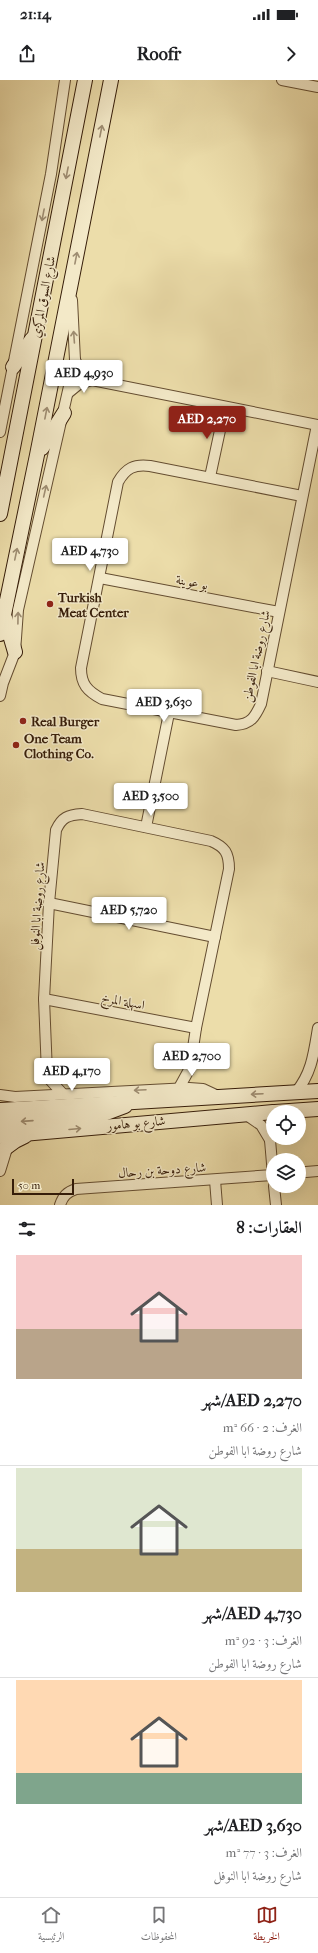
<!DOCTYPE html>
<html lang="ar">
<head>
<meta charset="utf-8">
<style>
  body { margin:0; font-family:"IM FELL French Canon",Amiri,serif; background:#f6f6f6; color:#202124; direction:rtl; height:100vh; display:flex; flex-direction:column; font-size:15px; white-space:nowrap }
  * { box-sizing:border-box; margin:0 }
  p { font-size:13px; color:#757577 }
  .icon { flex:none; width:22px; height:22px; fill:none; stroke:currentColor; stroke-width:2; stroke-linecap:round; stroke-linejoin:round }
  .map { position:relative; height:1125px; overflow:hidden; direction:ltr }
  .drawer { display:flex; flex-direction:column; background:#fff; flex:1 }
  .drawer>* { flex:none }
  .buttons { position:absolute; left:266px; top:1025px; display:grid; gap:8px }
  .buttons a { display:grid; place-items:center; width:40px; height:40px; border-radius:50%; background:#fff; box-shadow:0 4px 16px #0002; font-size:20px }
  .scale { position:absolute; left:12px; bottom:10px; width:62px; box-sizing:border-box; padding-left:4px; border:2px solid #361d09; border-top:0; font-size:11px; line-height:14px; white-space:nowrap; color:#361d09; -webkit-text-stroke:3px #f3e9c8; paint-order:stroke }
  .price { position:absolute; translate:-50% -34px; padding:0 9px; border-radius:4px; background:#fff; color:#222; font-size:13px; line-height:26px; filter:drop-shadow(0 1px 2px #0008) }
  .price::after { content:''; position:absolute; left:50%; top:24px; width:12px; height:9px; margin-left:-6px; background:inherit; clip-path:polygon(0 0,100% 0,50% 100%) }
  .price.selected { background:#8f2418; color:#fff }
  ul { padding:0; list-style:none }
  li { display:grid; align-content:center; gap:8px; height:212px; padding:0 16px }
  li+li { border-top:1px solid #e0e0e0 }
  li span { display:grid; place-items:center; height:124px; border-radius:0px; color:#555 }
  li>.icon { margin-inline-start:auto }
  span .icon { width:72px; height:72px; fill:#fffc; stroke-width:1 }
  li b { font-size:17px }
  h2 { display:flex; justify-content:space-between; align-items:center; height:48px; padding:0 16px; font-size:17px }
  .status { display:flex; justify-content:space-between; align-items:center; height:28px; padding:0 20px; background:#fff; direction:ltr }
  .status svg { height:11px; fill:currentColor }
  header { display:flex; justify-content:space-between; align-items:center; height:52px; padding:0 16px; background:#fff; font-size:18px; font-weight:700 }
  .menu { display:flex; justify-content:space-around; align-items:center; height:56px; border-top:1px solid #e0e0e0; background:#fff; font-size:11px; color:#757577 }
  .menu a { display:grid; justify-items:center; gap:2px }
  .menu .selected { color:#8f2418 }
  .map>svg:first-child { display:block }
</style>
</head>
<body>
<div class="status"><b>21:14</b><svg viewBox="0 0 49 12"><path d="M0 12V9h3v3zM5 12V6h3v6zM10 12V3h3v9zM15 12V0h3v12zM26 1h20v11H26zM47 4h2v5h-2z"/></svg></div>
<header><svg class="icon" aria-label="forward" viewBox="0 0 24 24"><path d="M9 5l7 7-7 7"/></svg>Roofr<svg class="icon" aria-label="share" viewBox="0 0 24 24"><path d="M12 15V3M7 8l5-5 5 5M5 13v7h14v-7"/></svg></header>
<div class="map">
<svg width="318" height="1125" viewBox="0 0 318 1125">
  <rect width="100%" height="100%" fill="#ecddaa"/>
  <filter id="stains"><feTurbulence type="fractalNoise" baseFrequency=".005" numOctaves="4"/><feColorMatrix values="0 0 0 0 .2 0 0 0 0 .09 0 0 0 0 .02 0 0 0 .5 -.17"/></filter>
  <radialGradient id="worn" r=".72"><stop offset=".6" stop-color="#630" stop-opacity="0"/><stop offset="1" stop-color="#630" stop-opacity=".3"/></radialGradient>
  <g fill="none" stroke-linecap="round" stroke-linejoin="round">
    <g stroke="#644d31" stroke-width="12">
      <g id="street">
        <polyline points="282,0 318,7"/>
        <polyline points="75,280 81,292 92,300 318,345"/>
        <polyline points="68,313 79,304 92,300"/>
        <polyline points="0,352 51,94 65,0"/>
        <polyline points="210,397 225,327"/>
        <path d="M302,416L150,386C134,384 126,388 118,402L81,588C81,604 87,611 102,619L236,645C251,644 255,637 261,624L317,345"/>
        <polyline points="100,498 279,532"/>
        <polyline points="267,591 318,602"/>
        <polyline points="0,616 3,603 15,572 18,530 75,280 72,220"/>
        <polyline points="146,747 169,633"/>
        <polyline points="49,823 215,857"/>
        <polyline points="44,919 196,948"/>
        <path d="M296,1012C312,993 314,972 318,948"/>
        <path d="M63,1014L51,1001L47,993L44,919L49,823L56,750C62,737 68,735 82,734L211,761C225,767 229,773 229,789L196,948L190,988L179,1008"/>
        <polyline points="0,1015 15,1017 189,1008 203,1009 218,1016"/>
        <polyline points="245,1034 261,1045 270,1060"/>
        <polyline points="273,1046 270,1060 273,1095"/>
        <polyline points="0,1091 8,1065"/>
        <polyline points="306,1092 318,1091"/>
        <polyline points="215,1100 217,1125"/>
        <polyline points="274,1106 276,1125"/>
        <path d="M60,1125C63,1116 67,1112 76,1109L273,1095"/>
      </g>
    </g>
    <g stroke="#361d09" stroke-width="16">
      <g id="secondary">
        <polyline points="13,287 32,259"/>
        <polyline points="42,368 64,333"/>
        <polyline points="0,434 85,0"/>
        <polyline points="5,538 15,572"/>
        <polyline points="0,554 37,375 111,0"/>
        <polyline points="0,1030 318,1011"/>
        <polyline points="275,1032 318,1029"/>
        <polyline points="0,1043 101,1035 125,1026"/>
        <polyline points="0,1056 273,1032"/>
        <polyline points="0,1072 15,1061 25,1056"/>
      </g>
    </g>
    <use href="#street" stroke="#f3e9c8" stroke-width="10"/>
    <use href="#secondary" stroke="#f3e9c8" stroke-width="14"/>
  </g>
  <defs><path id="oneway-shaft" d="M-6 0H5M1.5-3L5.5 0L1.5 3" fill="none" stroke-width="1.6" stroke-linecap="round" stroke-linejoin="round"/></defs>
  <g stroke="#9e8d72">
    <use href="#oneway-shaft" transform="translate(101 51) rotate(-79)"/>
    <use href="#oneway-shaft" transform="translate(67 93) rotate(101)"/>
    <use href="#oneway-shaft" transform="translate(43 135) rotate(101)"/>
    <use href="#oneway-shaft" transform="translate(76 178) rotate(-79)"/>
    <use href="#oneway-shaft" transform="translate(74 257) rotate(-94)"/>
    <use href="#oneway-shaft" transform="translate(46 333) rotate(-79)"/>
    <use href="#oneway-shaft" transform="translate(45 411) rotate(-77)"/>
    <use href="#oneway-shaft" transform="translate(16 474) rotate(-78)"/>
    <use href="#oneway-shaft" transform="translate(18 538) rotate(-89)"/>
    <use href="#oneway-shaft" transform="translate(140 1010) rotate(177)"/>
    <use href="#oneway-shaft" transform="translate(257 1014) rotate(177)"/>
    <use href="#oneway-shaft" transform="translate(27 1041) rotate(176)"/>
    <use href="#oneway-shaft" transform="translate(75 1049) rotate(-5)"/>
  </g>
  <g fill="#8f2418" stroke="#f3e9c8" stroke-width="1.5">
    <circle cx="50" cy="524" r="4"/>
    <circle cx="23" cy="641" r="4"/>
    <circle cx="16" cy="665" r="4"/>
  </g>
  <g text-anchor="middle" dominant-baseline="central" stroke-width="3" stroke-linejoin="round" paint-order="stroke">
    <g font-size="13" fill="#361d09" stroke="#f3e9c8">
      <text transform="translate(43 217) rotate(-79)">شارع السوق المركزي</text>
      <text transform="translate(192 502) rotate(11)">بو عوينة</text>
      <text transform="translate(256 576) rotate(-78)">شارع روضة ابا الفوطن</text>
      <text transform="translate(37 826) rotate(-86)">شارع روضة ابا النوفل</text>
      <text transform="translate(123 921) rotate(11)">اسهلة المرخ</text>
      <text transform="translate(136 1043) rotate(-5)">شارع بو هامور</text>
      <text transform="translate(162 1090) rotate(-4)">شارع دوحة بن رحال</text>
    </g>
    <g font-size="13" font-weight="bold" fill="#361d09" stroke="#f3e9c8" text-anchor="start">
      <text x="58" y="517">Turkish<tspan x="58" dy="15">Meat Center</tspan></text>
      <text x="31" y="641">Real Burger</text>
      <text x="24" y="658">One Team<tspan x="24" dy="15">Clothing Co.</tspan></text>
    </g>
  </g>
  <rect width="100%" height="100%" filter="url(#stains)"/>
  <rect width="100%" height="100%" fill="url(#worn)"/>
</svg>
<div class="buttons">
<a><svg class="icon" aria-label="locate" viewBox="0 0 24 24"><circle cx="12" cy="12" r="6"/><path d="M12 2v4M12 18v4M2 12h4M18 12h4"/></svg></a>
<a><svg class="icon" aria-label="layers" viewBox="0 0 24 24"><path d="M12 4l9 5-9 5-9-5zM3 14l9 5 9-5"/></svg></a>
</div>
<div class="scale">50 m</div>
<b class="price" style="left:84px;top:314px">AED 4,930</b>
<b class="price selected" style="left:207px;top:360px">AED 2,270</b>
<b class="price" style="left:90px;top:492px">AED 4,730</b>
<b class="price" style="left:164px;top:643px">AED 3,630</b>
<b class="price" style="left:151px;top:737px">AED 3,500</b>
<b class="price" style="left:129px;top:851px">AED 5,720</b>
<b class="price" style="left:192px;top:997px">AED 2,700</b>
<b class="price" style="left:72px;top:1012px">AED 4,170</b>
</div>
<section class="drawer">
<h2>العقارات: 8<svg class="icon" aria-label="filters" viewBox="0 0 24 24"><path d="M4 7h16M4 17h16"/><circle cx="9" cy="7" r="2"/><circle cx="15" cy="17" r="2"/></svg></h2>
<ul>
<li><span style="background:linear-gradient(#f6c9c9 60%,#b9a48a 0)"><svg class="icon" aria-label="home" viewBox="0 0 24 24"><path d="M3 11l9-7 9 7M6 9v11h12V9"/></svg></span><div><b>AED 2,270/شهر</b><p>الغرف: 2 · 66 m²</p><p>شارع روضة ابا الفوطن</p></div></li>
<li><span style="background:linear-gradient(#dfe7d0 65%,#c2b280 0)"><svg class="icon" aria-label="home" viewBox="0 0 24 24"><path d="M3 11l9-7 9 7M6 9v11h12V9"/></svg></span><div><b>AED 4,730/شهر</b><p>الغرف: 3 · 92 m²</p><p>شارع روضة ابا الفوطن</p></div></li>
<li><span style="background:linear-gradient(#ffd9b3 75%,#7fa58c 0)"><svg class="icon" aria-label="home" viewBox="0 0 24 24"><path d="M3 11l9-7 9 7M6 9v11h12V9"/></svg></span><div><b>AED 3,630/شهر</b><p>الغرف: 3 · 77 m²</p><p>شارع روضة ابا النوفل</p></div></li>
</ul>
</section>
<nav class="menu">
<a class="selected"><svg class="icon" aria-label="map" viewBox="0 0 24 24"><path d="M3 6l6-2 6 2 6-2v14l-6 2-6-2-6 2zM9 4v14M15 6v14"/></svg>الخريطة</a>
<a><svg class="icon" aria-label="saved" viewBox="0 0 24 24"><path d="M7 4h10v16l-5-4-5 4z"/></svg>المحفوظات</a>
<a><svg class="icon" aria-label="home" viewBox="0 0 24 24"><path d="M3 11l9-7 9 7M6 9v11h12V9"/></svg>الرئيسية</a>
</nav>
</body>
</html>
